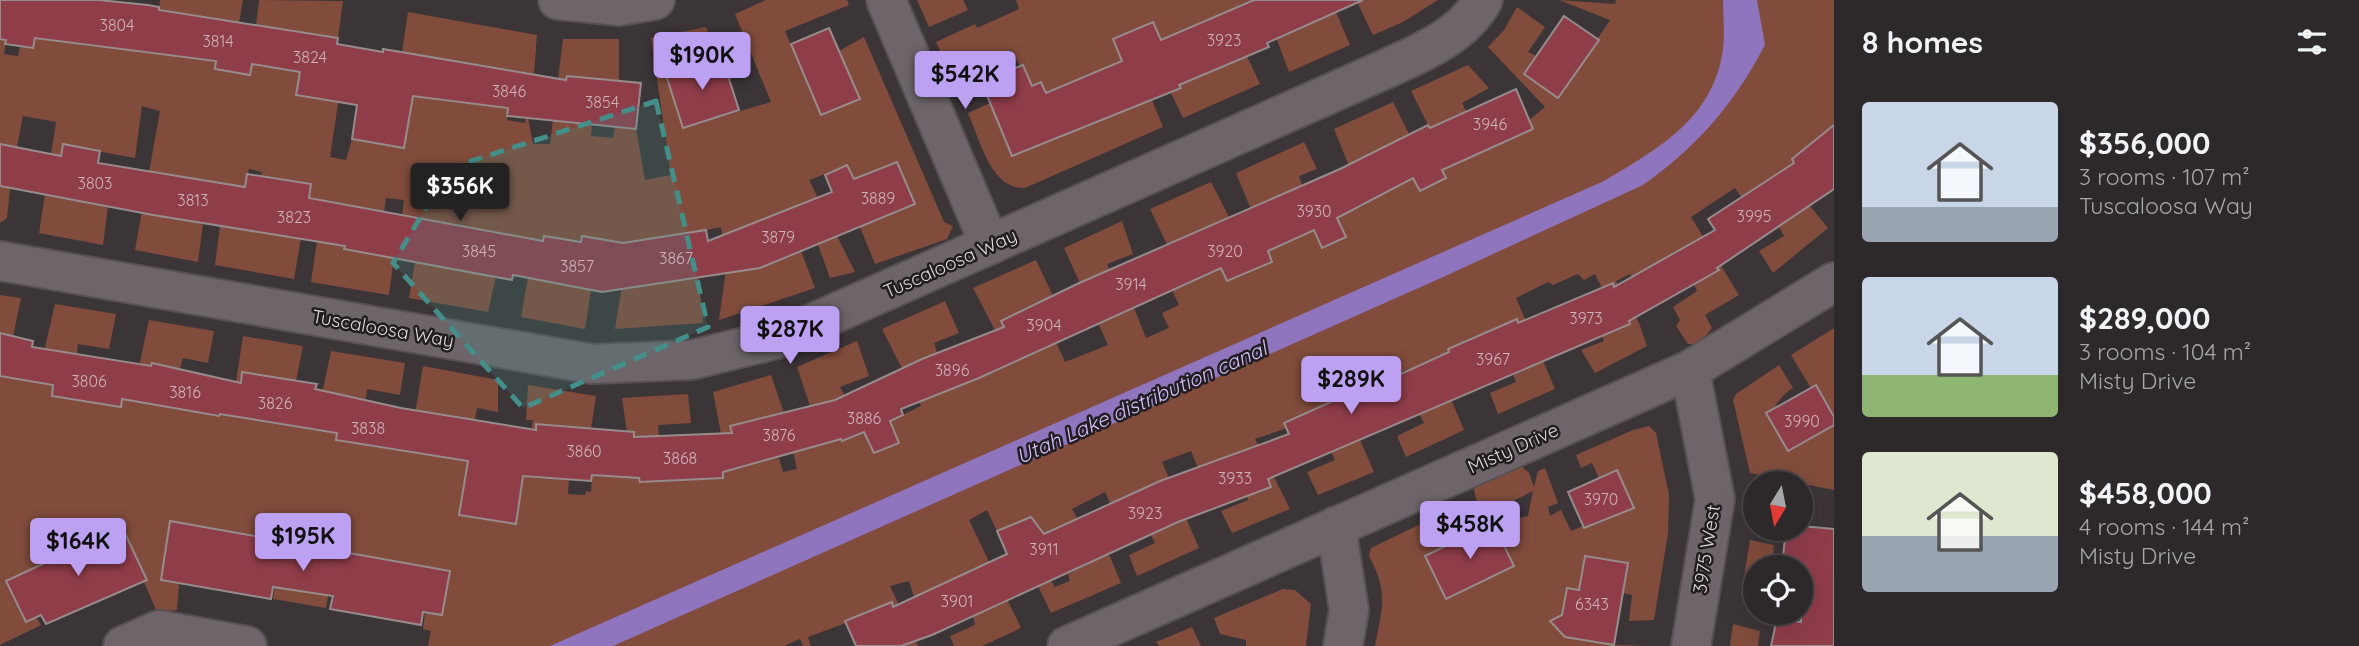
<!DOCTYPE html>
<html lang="en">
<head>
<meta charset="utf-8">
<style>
  body { margin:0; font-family:Quicksand,sans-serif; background:#353032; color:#f1f3f6; height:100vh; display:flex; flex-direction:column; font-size:26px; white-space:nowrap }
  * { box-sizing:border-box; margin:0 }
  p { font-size:23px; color:#a7a6a8 }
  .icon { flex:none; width:38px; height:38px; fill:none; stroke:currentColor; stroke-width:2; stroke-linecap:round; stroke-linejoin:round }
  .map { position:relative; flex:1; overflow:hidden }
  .panel { display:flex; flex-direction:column; background:#2d282a; width:525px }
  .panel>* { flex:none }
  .needle { width:46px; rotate:190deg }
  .fabs { position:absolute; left:1743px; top:471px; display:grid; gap:14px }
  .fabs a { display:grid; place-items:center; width:70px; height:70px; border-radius:50%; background:#2d282a; box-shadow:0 7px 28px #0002,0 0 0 2px #484447; font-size:35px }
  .price { position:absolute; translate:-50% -60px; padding:0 16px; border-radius:7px; background:#bca0f2; color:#111; font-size:23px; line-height:46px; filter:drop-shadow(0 2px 4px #0008) }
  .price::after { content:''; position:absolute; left:50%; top:42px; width:21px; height:16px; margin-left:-10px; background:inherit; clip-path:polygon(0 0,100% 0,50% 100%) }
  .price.current { background:#222; color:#fff }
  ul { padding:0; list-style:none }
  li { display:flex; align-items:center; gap:21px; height:175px; padding:0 28px }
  li span { display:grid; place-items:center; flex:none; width:196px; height:140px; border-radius:7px; color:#555 }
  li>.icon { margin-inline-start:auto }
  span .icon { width:84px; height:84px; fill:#fffc; stroke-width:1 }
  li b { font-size:30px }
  h2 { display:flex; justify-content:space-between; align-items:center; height:84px; padding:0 28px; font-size:30px }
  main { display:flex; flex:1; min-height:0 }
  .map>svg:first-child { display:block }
</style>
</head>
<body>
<main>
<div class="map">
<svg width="1834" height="646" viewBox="0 0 1834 646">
  <rect width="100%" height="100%" fill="#3c3538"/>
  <g fill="#814c3c">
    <polygon points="160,0 243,0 239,23 179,55 216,61 215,69 250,75 259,0 343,1 338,38 268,66 300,72 297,95 326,100 341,84 330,157 346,160 352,139 404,148 413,96 447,101 454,62 402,52 408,12 537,35 534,74 476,64 470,101 508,108 507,120 525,123 527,112 533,144 550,144 563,39 619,39 619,81 567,76 563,120 592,123 591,136 613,138 615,127 636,129 645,180 671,175 651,38 706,27 718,58 667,75 684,128 771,102 735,14 766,0 847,0 849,5 785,31 821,115 859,99 839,51 864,37 944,222 953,226 947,239 875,264 860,227 915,204 854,180 847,166 809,180 855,272 830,278 803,203 737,230 753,270 801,251 815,288 719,320 726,270 721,227 706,230 698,277 703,323 615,329 628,247 544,236 536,280 591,290 585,329 521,317 535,239 447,223 496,276 488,312 409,298 422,220 402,216 404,200 386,198 384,212 352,206 344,249 394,258 389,295 311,282 317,241 258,192 262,172 249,169 245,188 301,238 294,279 215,265 220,226 227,227 233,185 159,173 153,215 203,224 198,262 135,250 160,111 142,106 135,158 63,145 55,197 108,206 103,245 39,233 56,122 23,116 17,147 0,144 0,39 6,40 4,54 18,56 20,46 33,48 35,36 154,51"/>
    <polygon points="917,0 963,0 968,10 929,27"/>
    <path d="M1016,0H1253L1179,33L1247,56L1260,84L1183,118L1171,93L1181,88L1153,22L1118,37L1113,39L1122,61L1080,79L1098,122L1152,100L1163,127L1025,188C991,190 980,140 968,113L990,103L1013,156L1041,83L1032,86L1023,65L1020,66L1011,50L983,61L966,81L955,84L936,42L975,24L977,28L1019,9Z"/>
    <polygon points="1262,0 1268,0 1284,36 1336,12 1350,45 1289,72"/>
    <polygon points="1356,0 1438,0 1403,22 1373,35"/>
    <polygon points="1559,0 1615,4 1616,0 1834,0 1834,125 1792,159 1795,165 1785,175 1828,228 1773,273 1759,251 1784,236 1779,227 1802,211 1778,173 1741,197 1735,188 1691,217 1739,295 1705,315 1712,328 1699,344 1688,344 1676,326 1680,320 1673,307 1697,291 1694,284 1719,270 1700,238 1632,277 1630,274 1616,281 1639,323 1647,346 1595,373 1581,350 1604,341 1602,335 1630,323 1613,284 1602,288 1595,274 1584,280 1578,274 1553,285 1548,282 1516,298 1555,389 1498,414 1490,393 1516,382 1513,374 1537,364 1517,319 1448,349 1449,354 1434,359 1464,430 1406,457 1397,436 1424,423 1391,359 1367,369 1368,373 1337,387 1374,472 1318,495 1307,472 1335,460 1331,451 1351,441 1333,401 1285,422 1287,428 1255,439 1290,509 1232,533 1221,511 1248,500 1247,496 1198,468 1191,451 1162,462 1199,548 1137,576 1129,555 1155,543 1151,535 1178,523 1160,482 1110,503 1105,492 1072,509 1091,544 1103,540 1121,583 1051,613 1038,586 1051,581 1055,587 1070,581 1068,574 1089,564 1071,523 1044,534 1030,517 997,531 987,510 969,520 1021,628 982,646 954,646 950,636 975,625 973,616 914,597 909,581 890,586 918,646 856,646 846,623 808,637 811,646 803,646 800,639 784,646 428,646 431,631 423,629 425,613 439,614 316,593 328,596 326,608 273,599 275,587 180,570 177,610 157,612 144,582 133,586 127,573 141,565 123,529 34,614 41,625 0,645 0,376 38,378 55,304 116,314 109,349 78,344 77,354 59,351 52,396 121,407 127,366 139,367 149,320 214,331 208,363 183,358 180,369 152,363 145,403 219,416 226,380 236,382 243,336 303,346 296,381 242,373 236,416 309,428 315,389 323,389 331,351 405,363 400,395 367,389 366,399 344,395 336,439 393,450 395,441 410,443 423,366 498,380 498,412 477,408 459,515 517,515 533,420 526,420 528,385 596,396 591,429 569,479 568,494 585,495 586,491 591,492 592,475 611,476 631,472 634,432 627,432 622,398 688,394 691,423 658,425 659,436 638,438 640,482 723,478 721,434 713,392 771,375 784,413 730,427 741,467 779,458 783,472 797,469 793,452 827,443 817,405 810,406 797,367 857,341 869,376 840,387 874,453 899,443 890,421 921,406 882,329 945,301 959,333 934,343 937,353 916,362 929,397 979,378 996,332 973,288 1036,260 1053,296 1001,322 1018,359 1056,342 1065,362 1108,345 1064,248 1122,221 1133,254 1107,264 1109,269 1090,279 1108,319 1134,308 1146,338 1169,328 1162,313 1179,305 1172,290 1185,282 1150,209 1211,182 1229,217 1178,240 1221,268 1228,281 1272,261 1236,173 1304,142 1317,169 1299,176 1302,185 1271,200 1314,230 1323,248 1346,237 1337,218 1365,205 1334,129 1393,102 1409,134 1355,161 1374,198 1413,178 1420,191 1446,178 1441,169 1448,164 1411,91 1468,65 1489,88 1462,103 1466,111 1447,120 1465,159 1533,129 1529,120 1545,107 1488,47 1504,30 1517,7 1545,27 1528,52 1536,56 1524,74 1558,98 1610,20"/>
    <polygon points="0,186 10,188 7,218 0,223"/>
    <polygon points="0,295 21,298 13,337 0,334"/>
    <polygon points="1834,328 1834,417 1816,386 1811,388 1791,355"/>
    <path d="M1779,365L1793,388C1778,397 1779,405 1767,414L1788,451L1834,425V490L1750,473L1733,400L1736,394Z"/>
    <path d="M1649,426L1656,433L1669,495L1668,533L1654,620L1629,621L1632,595L1623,593L1628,563L1585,556L1579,590L1567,589L1562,615L1554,625L1559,631L1573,633V639L1614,645L1650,646H1375C1382,607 1389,593 1369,556L1371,548L1462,504L1473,525L1445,537L1449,544L1425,556L1446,598L1514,566L1493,523L1528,516L1533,491L1509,503L1502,502L1498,508L1477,503L1474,490L1477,482L1520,465L1529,473L1534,487L1538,471L1545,468L1558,503L1548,507L1550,516L1561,510L1571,531L1583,526L1585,528L1634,507L1617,471L1599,478L1592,463L1581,468L1576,455L1633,430Z"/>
    <polygon points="1750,540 1774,545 1773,556 1783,558 1782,567 1755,567 1755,599 1741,596"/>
    <polygon points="1283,589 1295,590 1311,604 1306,646 1246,646 1246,640 1220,634 1214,618"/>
    <polygon points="1733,624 1760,631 1758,646 1730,646"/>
    <polygon points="1192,627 1201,646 1159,646 1156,642"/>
  </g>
  <path fill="#8f74be" d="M1723,0H1757L1765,45C1734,104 1698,146 1643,185L1441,278L613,646H550L1604,181C1658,149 1714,118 1723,49C1725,33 1723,16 1723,0Z"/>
  <g fill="#903d4a" stroke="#968c8d" stroke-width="2">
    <polygon points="0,0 99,0 148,5 159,7 159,10 338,38 337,44 383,52 383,49 566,80 567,76 641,83 636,129 507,116 508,108 413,96 404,148 352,139 357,105 296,95 300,72 252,64 250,75 215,69 216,61 35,38 33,48 5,44 6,40 0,39"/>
    <polygon points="1254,0 1363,0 1267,43 1269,47 1179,85 1181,88 1012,156 981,81 1023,65 1032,86 1041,82 1046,93 1122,61 1113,39 1153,22 1161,40"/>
    <polygon points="1564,16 1599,40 1558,98 1524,74"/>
    <polygon points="829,28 860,99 821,115 791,44"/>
    <polygon points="722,57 739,110 683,128 666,75"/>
    <polygon points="1516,89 1533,129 1442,170 1446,178 1420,191 1413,178 1337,218 1346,237 1322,248 1314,230 1268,251 1272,262 1227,281 1221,268 979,378 901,409 903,415 890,421 899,443 874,453 864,432 842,441 841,439 723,472 723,478 640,482 639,478 592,475 591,481 523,476 516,524 459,515 468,461 336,440 337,433 220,414 219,416 122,399 121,407 52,396 53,385 0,376 0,333 33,341 32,347 151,366 152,363 241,383 242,372 317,384 315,389 401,408 536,430 536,424 634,432 634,437 732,433 730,426 835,400 922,359 1004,327 1001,321 1077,284 1340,169 1428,125 1430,128"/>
    <polygon points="1834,125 1834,189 1717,268 1719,270 1629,321 1630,324 1268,479 1271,487 1178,522 932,635 901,646 856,646 845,621 892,602 893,607 1007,554 997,531 1031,517 1044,534 1160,481 1289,434 1284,423 1373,383 1367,369 1391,358 1399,375 1449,352 1448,349 1517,319 1518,323 1613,283 1614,287 1715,230 1708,219 1794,163 1792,159"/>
    <polygon points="0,144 61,156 63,144 100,151 98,163 245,187 247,174 311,184 309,198 543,241 544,236 581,242 582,236 623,243 706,230 708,241 832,192 825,175 847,165 854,179 897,162 915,204 760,268 602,292 513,275 512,280 344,249 345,246 153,215 0,186"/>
    <polygon points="1816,385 1834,417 1834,425 1788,451 1766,413"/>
    <polygon points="1617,470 1634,508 1584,528 1568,492"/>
    <polygon points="170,521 450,571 442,615 423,612 421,625 330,609 333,596 273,587 271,599 161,580"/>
    <polygon points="1493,523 1514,566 1446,599 1425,556"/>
    <polygon points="1801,526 1834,529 1834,646 1771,646 1777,618 1801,622 1801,567 1782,567 1786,528 1801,528"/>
    <polygon points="122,527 147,580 46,624 41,615 26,622 6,581"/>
    <polygon points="1585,556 1628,563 1614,645 1565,637 1550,621 1562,615 1567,588 1579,590"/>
  </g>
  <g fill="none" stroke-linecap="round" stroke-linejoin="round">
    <g stroke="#575154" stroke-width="42">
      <g id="minor">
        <polyline points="558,0 619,6 655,0"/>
        <polyline points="886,0 990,245"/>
        <path d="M0,261L592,364L691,360L777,339L1390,67C1425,51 1463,35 1483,0"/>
        <polyline points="1690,370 1715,499 1691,646"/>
        <polyline points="1336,526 1349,610 1343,646"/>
        <polyline points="123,646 159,630 247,646"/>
        <polyline points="1067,646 1690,370 1834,282"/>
      </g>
    </g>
    <use href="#minor" stroke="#6d6569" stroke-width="38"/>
  </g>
  <path fill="#438f89" fill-opacity="0.2" stroke="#438f89" stroke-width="5" stroke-dasharray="14 9" stroke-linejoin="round" d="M656,101L708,327L523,408L393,263L450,168Z"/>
  <g text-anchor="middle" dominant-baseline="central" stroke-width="5" stroke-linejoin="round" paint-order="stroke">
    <g font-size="16" fill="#cab2b7">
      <text x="117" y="25">3804</text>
      <text x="1224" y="40">3923</text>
      <text x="218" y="41">3814</text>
      <text x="310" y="57">3824</text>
      <text x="509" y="91">3846</text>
      <text x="602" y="102">3854</text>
      <text x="1490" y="124">3946</text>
      <text x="95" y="183">3803</text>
      <text x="878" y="198">3889</text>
      <text x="193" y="200">3813</text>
      <text x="1314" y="211">3930</text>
      <text x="1754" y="216">3995</text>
      <text x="294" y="217">3823</text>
      <text x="778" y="237">3879</text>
      <text x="479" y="251">3845</text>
      <text x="1225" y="251">3920</text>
      <text x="676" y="258">3867</text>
      <text x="577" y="266">3857</text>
      <text x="1131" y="284">3914</text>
      <text x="1586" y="318">3973</text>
      <text x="1044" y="325">3904</text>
      <text x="1493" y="359">3967</text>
      <text x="952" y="370">3896</text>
      <text x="89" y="381">3806</text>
      <text x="185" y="392">3816</text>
      <text x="275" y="403">3826</text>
      <text x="864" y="418">3886</text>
      <text x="1802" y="421">3990</text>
      <text x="368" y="428">3838</text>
      <text x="779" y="435">3876</text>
      <text x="584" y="451">3860</text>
      <text x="680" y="458">3868</text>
      <text x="1235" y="478">3933</text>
      <text x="1601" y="499">3970</text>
      <text x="1145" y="513">3923</text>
      <text x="1044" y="549">3911</text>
      <text x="957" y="601">3901</text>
      <text x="1592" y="604">6343</text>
    </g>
    <g font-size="19" fill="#ded9db" stroke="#211d1f">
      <text transform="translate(950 263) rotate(-24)">Tuscaloosa Way</text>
      <text transform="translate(383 328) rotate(10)">Tuscaloosa Way</text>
      <text transform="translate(1513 448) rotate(-24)">Misty Drive</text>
      <text transform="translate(1706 549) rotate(-81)">3975 West</text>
    </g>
    <g font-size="21" font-style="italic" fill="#d3bffb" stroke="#211d1f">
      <text transform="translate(1141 402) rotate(-24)">Utah Lake distribution canal</text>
    </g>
  </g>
</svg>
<div class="fabs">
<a><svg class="needle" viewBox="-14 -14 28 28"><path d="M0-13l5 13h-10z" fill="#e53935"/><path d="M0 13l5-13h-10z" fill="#a7a6a8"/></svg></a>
<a><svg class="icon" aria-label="locate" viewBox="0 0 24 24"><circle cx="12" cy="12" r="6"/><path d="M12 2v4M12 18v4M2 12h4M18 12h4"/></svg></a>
</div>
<b class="price" style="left:702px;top:92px">$190K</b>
<b class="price" style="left:965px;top:111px">$542K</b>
<b class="price current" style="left:460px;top:223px">$356K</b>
<b class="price" style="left:790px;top:366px">$287K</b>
<b class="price" style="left:1351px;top:416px">$289K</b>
<b class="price" style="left:1470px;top:561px">$458K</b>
<b class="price" style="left:303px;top:573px">$195K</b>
<b class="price" style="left:78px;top:578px">$164K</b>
</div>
<section class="panel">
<h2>8 homes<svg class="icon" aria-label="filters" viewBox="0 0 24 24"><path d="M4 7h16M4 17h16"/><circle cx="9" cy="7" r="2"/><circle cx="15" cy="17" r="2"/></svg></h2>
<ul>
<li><span style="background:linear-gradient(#c9d6e8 75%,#9aa5b1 0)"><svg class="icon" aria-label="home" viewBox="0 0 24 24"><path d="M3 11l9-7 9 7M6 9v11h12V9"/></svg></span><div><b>$356,000</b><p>3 rooms · 107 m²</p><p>Tuscaloosa Way</p></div></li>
<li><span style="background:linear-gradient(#c9d6e8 70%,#8fb573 0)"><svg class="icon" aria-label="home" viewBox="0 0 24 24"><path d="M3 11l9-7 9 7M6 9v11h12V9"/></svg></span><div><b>$289,000</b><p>3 rooms · 104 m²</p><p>Misty Drive</p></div></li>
<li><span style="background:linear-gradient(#dfe7d0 60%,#9aa5b1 0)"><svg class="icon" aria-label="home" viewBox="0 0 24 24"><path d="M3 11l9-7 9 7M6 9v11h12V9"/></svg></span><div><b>$458,000</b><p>4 rooms · 144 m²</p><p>Misty Drive</p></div></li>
</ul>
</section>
</main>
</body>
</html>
